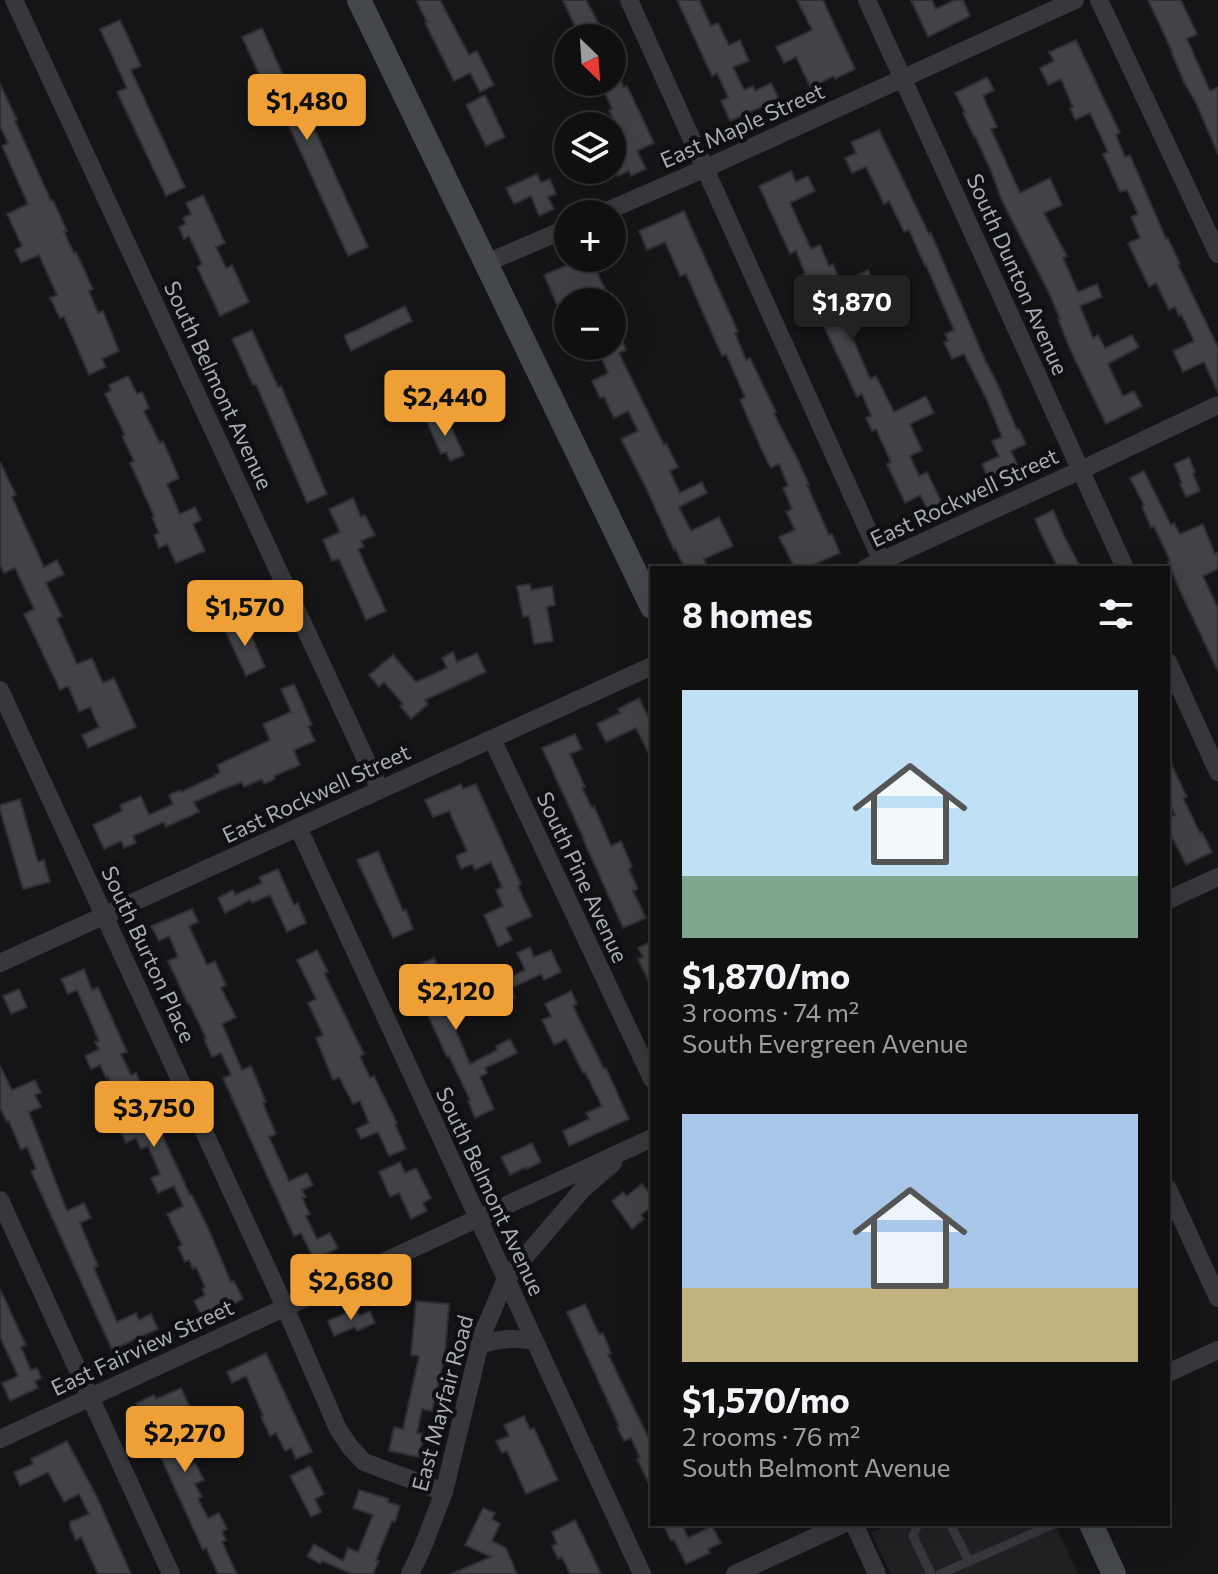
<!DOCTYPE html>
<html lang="en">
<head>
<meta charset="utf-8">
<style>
  body { margin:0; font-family:Commissioner,sans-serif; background:#1e1e1f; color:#f1f3f6; height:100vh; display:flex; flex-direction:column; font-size:30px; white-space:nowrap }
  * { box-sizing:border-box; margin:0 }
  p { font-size:26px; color:#9c9d9f }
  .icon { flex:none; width:44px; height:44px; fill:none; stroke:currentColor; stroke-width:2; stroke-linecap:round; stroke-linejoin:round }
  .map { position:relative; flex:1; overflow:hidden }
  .drawer { position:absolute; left:650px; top:566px; width:520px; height:960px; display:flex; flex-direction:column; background:#101011; border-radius:0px; box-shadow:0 8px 32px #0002,0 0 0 2px #303031 }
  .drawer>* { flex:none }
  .needle { width:52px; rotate:155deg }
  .controls { position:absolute; left:554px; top:24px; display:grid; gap:16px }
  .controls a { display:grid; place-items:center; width:72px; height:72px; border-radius:50%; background:#101011; box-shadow:0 8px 32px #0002,0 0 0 2px #303031; font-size:40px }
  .price { position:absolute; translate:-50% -68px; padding:0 18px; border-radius:8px; background:#ee9f36; color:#111; font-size:26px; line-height:52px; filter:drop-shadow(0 2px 4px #0008) }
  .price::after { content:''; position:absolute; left:50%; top:48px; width:24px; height:18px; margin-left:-12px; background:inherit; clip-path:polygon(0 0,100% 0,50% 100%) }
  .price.on { background:#222; color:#fff }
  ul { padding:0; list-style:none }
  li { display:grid; align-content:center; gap:16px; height:424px; padding:0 32px }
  li span { display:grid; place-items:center; height:248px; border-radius:0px; color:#555 }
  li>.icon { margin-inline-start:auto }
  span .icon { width:144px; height:144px; fill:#fffc; stroke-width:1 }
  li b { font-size:34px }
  h2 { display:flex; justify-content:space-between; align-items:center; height:96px; padding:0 32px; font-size:34px }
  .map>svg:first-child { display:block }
</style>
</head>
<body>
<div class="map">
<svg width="1218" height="1574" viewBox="0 0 1218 1574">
  <rect width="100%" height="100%" fill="#151517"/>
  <polygon fill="#212124" points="891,1524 1055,1524 1078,1574 891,1574 871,1533"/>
  <g fill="#414347" stroke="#2f2f33" stroke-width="2">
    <polygon points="416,0 440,0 469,55 477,51 494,85 480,92 470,73 454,81 425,23 427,22"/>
    <polygon points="563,0 586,0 599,24 596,26 602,38 580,38"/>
    <polygon points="677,0 699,0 711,26 718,23 729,45 740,40 749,61 733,67 744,90 753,86 755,91 771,83 779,99 730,121 721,101 728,97 717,73 712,76"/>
    <polygon points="797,0 823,0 855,69 835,79 833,76 811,88 796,57 784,63 776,47 812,30"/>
    <polygon points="911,0 932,0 936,9 955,0 963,0 970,16 928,37"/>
    <polygon points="1148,0 1181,0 1197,34 1187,39 1210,91 1218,87 1218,154 1197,105 1184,82 1171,51 1172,51"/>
    <polygon points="120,20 141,66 131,70 185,187 166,196 117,92 127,88 100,29"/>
    <polygon points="262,28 287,84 293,82 368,247 348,256 268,80 263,83 242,37"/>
    <polygon points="1076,40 1120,133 1116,135 1125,157 1130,155 1166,239 1168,238 1180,264 1178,265 1218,347 1218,393 1204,362 1183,372 1173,351 1194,341 1181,314 1179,316 1175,307 1169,310 1156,283 1149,287 1128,243 1140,238 1131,217 1138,214 1127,190 1120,192 1103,154 1108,152 1090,113 1075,120 1070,108 1073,107 1061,79 1048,85 1040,68 1054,61 1049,52"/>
    <polygon points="612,61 624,87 627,86 654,143 637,151 646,169 631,176 629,171 618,176 612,163 616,162 612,153 612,142 621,138 609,110 612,109 600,82 612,82"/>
    <polygon points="987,77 994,90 983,96 997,127 991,129 1020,193 1050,178 1062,205 1044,213 1067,256 1063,258 1078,292 1097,284 1102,297 1080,306 1093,338 1098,335 1105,348 1132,335 1139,347 1108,364 1123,396 1134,391 1142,406 1106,424 1070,349 1058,319 1060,319 1049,293 1002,201 991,171 975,136 974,137 963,113 965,112 955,93"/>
    <polygon points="0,84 17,120 15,121 51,201 53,200 67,231 64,232 74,253 76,252 93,289 89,291 98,313 103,311 119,351 102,359 106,367 89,375 64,317 60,318 50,298 57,295 39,255 21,263 15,250 22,246 7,214 28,204 2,146 8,143 0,126"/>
    <polygon points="485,95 505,137 486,146 466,105"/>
    <polygon points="879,130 929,234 931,233 985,360 997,383 1017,430 1019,429 1026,444 1011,451 1019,468 1004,475 1002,471 988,478 982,464 999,456 992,441 1002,437 986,398 964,354 952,359 944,342 948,341 945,334 954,330 926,265 925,266 909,230 904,232 889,201 884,204 866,167 852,173 845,158 856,153 851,142"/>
    <polygon points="791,171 796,182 808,176 815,191 790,203 811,249 820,245 829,266 833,264 841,283 868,270 874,285 842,299 844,304 839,306 870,379 876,376 894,412 926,396 934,413 910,424 922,450 910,456 919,476 927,472 944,507 930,514 920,495 905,503 887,464 891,462 876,429 872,431 866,418 871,416 862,394 857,397 812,301 802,275 805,273 796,251 790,254 759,186"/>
    <polygon points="537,174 541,182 550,179 556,194 548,197 554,209 539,216 531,196 514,204 506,188"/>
    <polygon points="203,195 225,243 216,247 226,268 232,265 249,302 220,316 197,267 202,264 189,236 184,239 179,227 186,224 183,218 191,214 186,203"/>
    <polygon points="684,211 738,332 735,333 746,360 750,358 776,412 774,414 798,460 809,485 807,485 829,535 832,534 840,553 806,568 795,568 779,537 795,530 786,512 792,509 783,488 788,486 779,464 771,468 764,455 740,400 745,397 726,354 722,356 686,274 680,276 665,242 647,250 639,231"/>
    <polygon points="584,258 591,258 603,285 613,302 568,302 568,330 544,275"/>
    <polygon points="405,306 412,321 351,351 344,336"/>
    <polygon points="252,330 278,387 281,386 327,494 307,503 256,384 253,385 232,339"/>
    <polygon points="621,338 626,350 619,353 664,445 666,443 678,467 670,471 680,493 702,482 707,493 679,507 691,531 719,517 733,546 704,559 708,568 685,568 675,549 674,550 646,488 621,439 638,431 628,411 614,418 604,397 600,398 592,381 608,373 599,353 585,359 579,346 612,346 612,341"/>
    <polygon points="128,376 137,394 142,392 149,408 144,411 160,443 163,441 179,478 167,484 180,514 195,507 201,520 193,524 205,551 176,563 167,544 159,548 154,535 159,533 152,517 154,516 130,463 134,461 122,436 125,435 105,394 111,390 109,385"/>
    <polygon points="445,414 464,455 450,461 446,452 441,454 427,422"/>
    <polygon points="1189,457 1195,472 1193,474 1200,491 1186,497 1180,484 1182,483 1174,464"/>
    <polygon points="0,462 16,495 12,497 44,567 57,560 64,574 46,583 62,616 57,619 77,664 92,658 103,683 114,678 136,727 88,748 82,735 99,727 90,707 79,712 68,686 60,690 24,614 34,609 15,568 4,573 0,564"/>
    <polygon points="1144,471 1171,525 1174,523 1180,534 1203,524 1215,554 1218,552 1218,569 1203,576 1218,608 1218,671 1181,593 1168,562 1170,561 1154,526 1151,528 1142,506 1144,505 1130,478"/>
    <polygon points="353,498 361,517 365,515 375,535 361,541 364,547 358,549 386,611 366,620 339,559 332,561 323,540 340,532 329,509"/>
    <polygon points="1053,510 1064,536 1081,568 1058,568 1044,540 1035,519"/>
    <polygon points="530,584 531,590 552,586 555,605 547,607 553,641 534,644 529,616 523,617 517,586"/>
    <polygon points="245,621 265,667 246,676 225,630"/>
    <polygon points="453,652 457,662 477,653 486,672 425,700 428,704 411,719 400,706 403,704 384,682 379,687 369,675 393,655 416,682 447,668 442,658"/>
    <polygon points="294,684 312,725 308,726 315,741 294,750 300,765 274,776 275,779 264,784 262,779 244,787 242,782 221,790 194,802 199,812 166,827 164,822 133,836 136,843 124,848 121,841 104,849 93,825 122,811 120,805 141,796 149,815 173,804 169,795 180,790 181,792 215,776 215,775 220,772 217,765 270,740 263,724 291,712 281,689"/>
    <polygon points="639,698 652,724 652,760 636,728 606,742 597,724 620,713 618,709"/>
    <polygon points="575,734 582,749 570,754 585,787 582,788 592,808 594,806 611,846 621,841 632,867 629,869 638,889 633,891 646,918 623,928 583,839 584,839 542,748"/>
    <polygon points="1168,757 1187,797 1183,798 1200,833 1202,832 1212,852 1186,865 1168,829 1168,818 1175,815 1168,799"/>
    <polygon points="461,784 463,789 476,784 521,884 518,886 532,916 506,928 512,940 498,947 484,915 503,906 496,890 502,887 491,862 475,870 472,864 461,869 456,856 467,851 449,811 433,817 425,800"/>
    <polygon points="20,799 38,862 44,860 50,882 23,889 0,810 0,805"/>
    <polygon points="378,851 403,911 406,910 413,929 393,938 357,860"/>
    <polygon points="278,869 294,905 298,903 306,923 287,932 270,895 252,903 250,900 225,913 218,898 233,890 235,895 262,883 259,877"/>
    <polygon points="192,909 198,922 189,926 207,965 215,961 226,985 221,988 236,1017 222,1024 242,1070 251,1066 266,1102 263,1103 276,1134 269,1137 289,1181 307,1173 313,1185 302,1190 306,1197 302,1198 310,1214 306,1216 317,1239 330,1233 338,1248 314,1260 301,1233 294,1236 223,1078 231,1075 221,1053 212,1057 204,1039 206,1038 189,1003 188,1004 168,961 178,957 169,936 159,941 151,926"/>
    <polygon points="652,941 652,988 638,959 643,957 638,948"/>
    <polygon points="530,947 534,957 551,950 561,972 544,980 541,974 511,988 515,998 501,1004 493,985 525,970 517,953"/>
    <polygon points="317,950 328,972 324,973 364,1054 360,1056 370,1078 374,1076 397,1123 395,1124 406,1149 389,1156 378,1132 361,1139 356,1129 369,1123 360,1101 353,1104 339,1077 333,1080 316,1038 323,1035 308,1003 316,999 297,960"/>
    <polygon points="434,958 450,995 468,987 476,1005 450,1017 470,1064 497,1050 496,1046 510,1039 517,1053 485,1068 487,1073 480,1077 494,1109 475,1118 468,1101 470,1100 449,1056 447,1057 407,970"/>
    <polygon points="84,969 92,990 98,987 127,1052 121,1054 131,1075 136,1073 161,1125 158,1126 190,1195 192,1195 208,1228 231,1282 234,1281 243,1299 225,1308 223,1304 201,1315 194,1301 205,1295 202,1289 205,1287 196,1267 193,1269 189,1260 185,1262 178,1247 182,1245 167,1214 183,1206 174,1186 158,1193 151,1178 160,1174 148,1146 141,1149 136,1138 126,1143 114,1118 124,1113 108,1077 106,1078 100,1065 91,1069 85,1056 99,1049 95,1042 99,1041 77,990 68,994 61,979"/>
    <polygon points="19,989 27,1007 11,1014 3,996"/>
    <polygon points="571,991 577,1004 573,1006 604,1069 606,1068 629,1119 569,1146 563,1131 589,1119 586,1113 602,1106 585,1072 583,1073 566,1039 554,1045 542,1020 551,1016 545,1004"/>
    <polygon points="0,1066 12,1090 35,1080 41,1093 35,1095 41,1107 29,1112 67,1211 84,1203 91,1218 80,1223 98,1266 94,1268 117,1322 136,1313 139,1320 151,1314 158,1329 112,1350 31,1171 36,1169 27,1147 21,1150 9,1121 7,1122 0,1108"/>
    <polygon points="532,1143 541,1162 527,1169 526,1167 510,1175 501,1157"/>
    <polygon points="400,1162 405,1173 416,1168 431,1198 423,1203 427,1211 411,1219 399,1193 390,1197 379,1172"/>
    <polygon points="642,1184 652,1196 652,1206 641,1215 644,1219 632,1229 612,1201 623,1192 627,1196"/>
    <polygon points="0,1289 26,1345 21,1347 31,1370 37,1368 41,1378 35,1381 38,1388 10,1401 2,1383 18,1376 0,1337"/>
    <polygon points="416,1301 449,1304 445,1355 432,1411 422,1409 417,1433 424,1434 419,1457 389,1451 394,1427 403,1429 419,1356 411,1355"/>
    <polygon points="585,1304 599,1334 603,1333 611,1353 608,1354 652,1445 652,1490 637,1459 640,1458 631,1438 624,1441 617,1427 619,1426 567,1312"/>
    <polygon points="356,1308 359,1316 370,1311 375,1323 357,1331 355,1327 334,1336 328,1321"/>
    <polygon points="266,1353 312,1452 296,1459 291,1448 285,1451 276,1433 270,1436 261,1417 263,1416 246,1376 232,1383 227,1372"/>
    <polygon points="181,1388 190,1407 174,1414 183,1436 175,1440 187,1467 195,1463 204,1480 195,1484 202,1497 198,1499 208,1518 219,1513 227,1529 222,1532 226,1540 222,1542 237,1574 218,1574 206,1548 203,1550 136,1403 154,1395 156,1399"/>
    <polygon points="524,1416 530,1430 534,1428 558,1480 526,1494 507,1451 502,1453 496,1441 509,1436 504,1425"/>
    <polygon points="67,1441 97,1497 131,1574 98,1574 81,1537 76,1540 70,1527 70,1522 89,1514 79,1494 64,1502 48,1472 20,1486 14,1472 33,1464 31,1459"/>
    <polygon points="310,1466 324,1494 315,1499 321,1512 311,1517 290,1476"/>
    <polygon points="359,1490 389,1499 388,1502 400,1506 395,1522 392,1521 376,1560 379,1561 373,1574 352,1574 322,1561 320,1564 307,1556 314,1544 343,1561 348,1548 358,1552 373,1515 353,1508"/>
    <polygon points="483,1508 495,1513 492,1519 500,1524 492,1541 506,1548 517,1574 451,1574 491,1557 465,1545"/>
    <polygon points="575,1520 584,1538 601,1574 570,1574 562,1557 558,1559 552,1546 557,1544 552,1532"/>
    <polygon points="663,1524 682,1524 688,1538 712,1526 721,1543 708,1549 710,1553 686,1564 674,1540 671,1541"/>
  </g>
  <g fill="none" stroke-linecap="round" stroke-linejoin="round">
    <g stroke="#36383c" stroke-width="9">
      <polyline points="918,1524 913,1536 931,1574"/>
      <polyline points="950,1524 969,1561"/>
      <polyline points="940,1574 1054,1524"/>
    </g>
    <g stroke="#36383c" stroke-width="18">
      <polyline points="14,0 380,790"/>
      <polyline points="629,0 885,568"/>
      <polyline points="867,0 1125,568"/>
      <polyline points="1099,0 1218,254"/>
      <polyline points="600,214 706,168 1075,0"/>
      <polyline points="486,263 568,228"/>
      <polyline points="866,568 1081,470 1218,405"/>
      <polyline points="1168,662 1218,772"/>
      <polyline points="0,690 285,1307 338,1429 350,1447 364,1462 444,1492"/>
      <polyline points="492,739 652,1079"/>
      <polyline points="298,827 642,1574"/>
      <polyline points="1168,900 1218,877"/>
      <polyline points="0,963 652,666"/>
      <polyline points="1168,1189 1218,1298"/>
      <polyline points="0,1200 171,1574"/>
      <path d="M480,1345C499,1339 514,1337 534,1341"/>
      <polyline points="1168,1373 1218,1350"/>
      <polyline points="0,1439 652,1138"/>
      <polyline points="854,1524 877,1574"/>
      <polyline points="410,1574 422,1549 444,1492 482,1335 506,1279 583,1189 613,1163"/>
      <polyline points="735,1574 843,1524"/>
    </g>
    <g stroke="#44474c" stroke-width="24">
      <polyline points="359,0 652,607"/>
      <polyline points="1091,1524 1114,1574"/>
    </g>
  </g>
  <g text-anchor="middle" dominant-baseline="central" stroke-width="8" stroke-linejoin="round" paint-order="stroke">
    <g font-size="22" fill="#a7adb7" stroke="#101012">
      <text transform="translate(742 125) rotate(-24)">East Maple Street</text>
      <text transform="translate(1018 274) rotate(66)">South Dunton Avenue</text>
      <text transform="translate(219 385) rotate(65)">South Belmont Avenue</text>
      <text transform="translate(964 497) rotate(-25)">East Rockwell Street</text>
      <text transform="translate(316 793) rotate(-25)">East Rockwell Street</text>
      <text transform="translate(583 877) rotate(65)">South Pine Avenue</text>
      <text transform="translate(149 954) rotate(65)">South Burton Place</text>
      <text transform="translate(491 1191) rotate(65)">South Belmont Avenue</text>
      <text transform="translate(142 1347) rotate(-25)">East Fairview Street</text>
      <text transform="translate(442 1403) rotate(-75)">East Mayfair Road</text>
    </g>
  </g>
</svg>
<div class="controls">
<a><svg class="needle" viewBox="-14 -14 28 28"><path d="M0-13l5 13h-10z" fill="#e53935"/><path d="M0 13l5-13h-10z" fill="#9c9d9f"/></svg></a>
<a><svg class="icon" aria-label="layers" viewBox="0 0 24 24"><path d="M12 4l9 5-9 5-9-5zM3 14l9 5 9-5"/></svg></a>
<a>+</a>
<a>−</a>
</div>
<b class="price" style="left:307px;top:142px">$1,480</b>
<b class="price on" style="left:852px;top:343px">$1,870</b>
<b class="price" style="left:445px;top:438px">$2,440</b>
<b class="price" style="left:245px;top:648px">$1,570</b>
<b class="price" style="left:456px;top:1032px">$2,120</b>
<b class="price" style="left:154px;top:1149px">$3,750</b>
<b class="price" style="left:351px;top:1322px">$2,680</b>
<b class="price" style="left:185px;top:1474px">$2,270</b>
<section class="drawer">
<h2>8 homes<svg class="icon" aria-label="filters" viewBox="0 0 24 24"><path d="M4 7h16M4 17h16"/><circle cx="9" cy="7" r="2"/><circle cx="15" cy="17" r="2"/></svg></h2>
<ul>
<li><span style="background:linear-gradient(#bfe0f5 75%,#7fa58c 0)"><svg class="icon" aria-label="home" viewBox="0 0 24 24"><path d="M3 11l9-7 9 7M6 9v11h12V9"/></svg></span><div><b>$1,870/mo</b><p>3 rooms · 74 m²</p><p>South Evergreen Avenue</p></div></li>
<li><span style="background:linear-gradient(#a9c7e8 70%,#c2b280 0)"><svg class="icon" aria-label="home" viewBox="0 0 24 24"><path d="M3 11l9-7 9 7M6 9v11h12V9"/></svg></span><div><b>$1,570/mo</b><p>2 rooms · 76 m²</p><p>South Belmont Avenue</p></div></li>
</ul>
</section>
</div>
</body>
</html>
